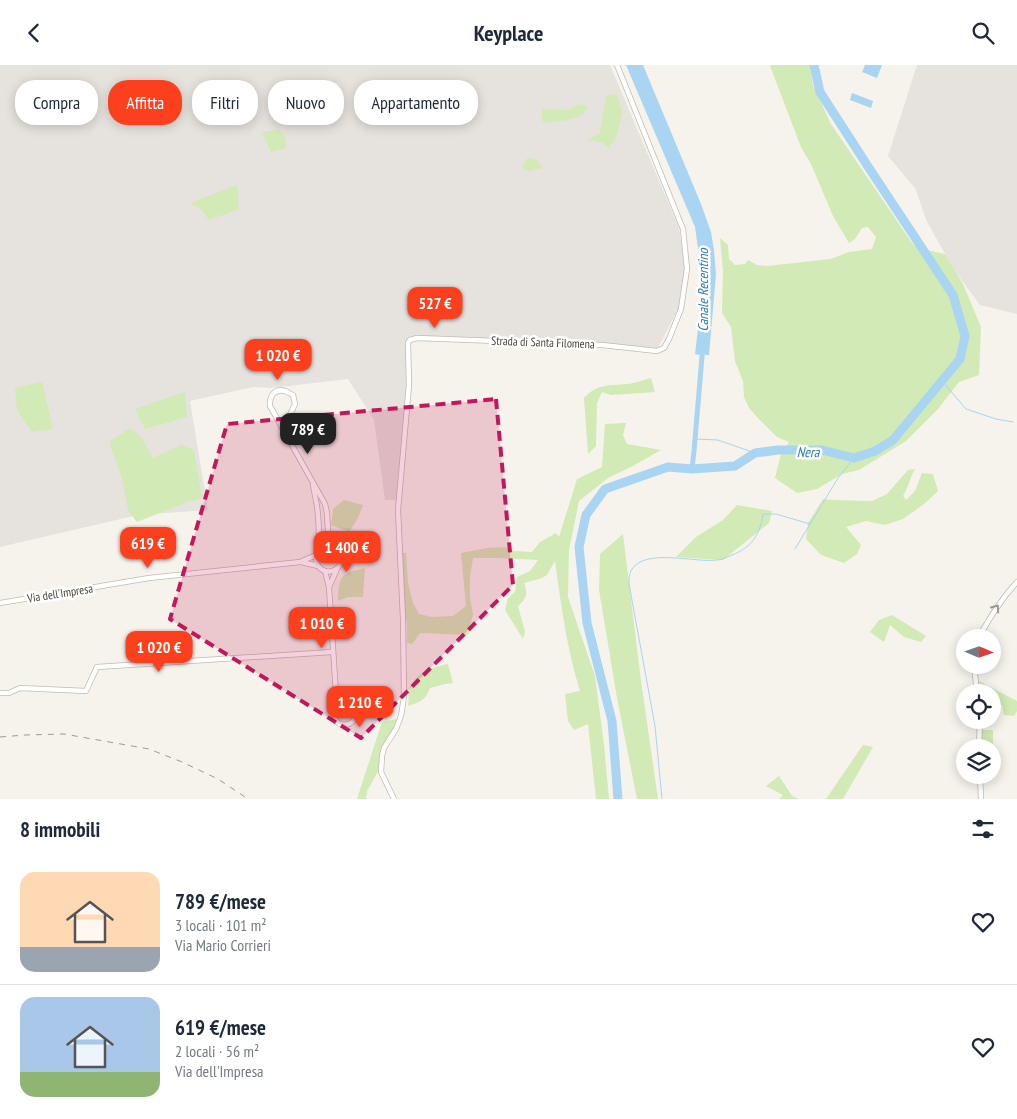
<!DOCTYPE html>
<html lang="it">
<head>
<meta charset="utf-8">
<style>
  body { margin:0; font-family:"PT Sans Narrow",sans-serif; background:#f2f2f3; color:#1f2937; height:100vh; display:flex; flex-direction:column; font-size:19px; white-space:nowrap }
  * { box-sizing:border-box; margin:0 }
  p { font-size:16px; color:#747a83 }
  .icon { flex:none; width:28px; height:28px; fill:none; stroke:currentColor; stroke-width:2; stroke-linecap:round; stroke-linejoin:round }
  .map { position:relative; height:734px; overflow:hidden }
  .side { display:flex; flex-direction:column; background:#fff; flex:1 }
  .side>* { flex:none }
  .banner { position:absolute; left:15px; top:15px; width:500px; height:45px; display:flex; gap:10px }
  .needle { width:32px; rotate:92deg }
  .controls { position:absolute; left:956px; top:564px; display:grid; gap:10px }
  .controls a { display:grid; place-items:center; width:45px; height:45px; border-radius:50%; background:#fff; box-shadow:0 2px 12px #0003; font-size:25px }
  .price { position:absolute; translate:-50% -42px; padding:0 11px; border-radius:10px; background:#fc3f1d; color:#fff; font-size:16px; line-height:32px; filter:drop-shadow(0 1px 2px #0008) }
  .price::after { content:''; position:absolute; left:50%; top:30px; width:15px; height:11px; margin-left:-8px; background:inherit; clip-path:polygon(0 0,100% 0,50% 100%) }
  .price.on { background:#222; color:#fff }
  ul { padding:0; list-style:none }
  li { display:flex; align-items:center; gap:15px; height:125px; padding:0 20px }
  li+li { border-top:1px solid #e0e1e3 }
  li span { display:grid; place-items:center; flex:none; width:140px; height:100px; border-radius:15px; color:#555 }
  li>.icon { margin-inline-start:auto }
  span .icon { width:60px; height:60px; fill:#fffc; stroke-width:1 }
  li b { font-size:21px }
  h2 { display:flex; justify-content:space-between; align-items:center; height:60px; padding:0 20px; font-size:21px }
  .pill { padding:0 18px; border-radius:20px; background:#fff; box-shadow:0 2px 12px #0003; font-size:18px; line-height:45px }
  .pill.on { background:#fc3f1d; color:#fff }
  header { display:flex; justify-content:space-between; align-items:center; height:65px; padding:0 20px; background:#fff; font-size:22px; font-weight:700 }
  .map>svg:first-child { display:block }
</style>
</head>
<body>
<header><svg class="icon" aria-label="back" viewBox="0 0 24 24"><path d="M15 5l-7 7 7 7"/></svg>Keyplace<svg class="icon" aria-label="search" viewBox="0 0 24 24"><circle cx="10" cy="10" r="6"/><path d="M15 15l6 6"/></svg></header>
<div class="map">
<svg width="1017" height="734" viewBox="0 0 1017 734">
  <rect width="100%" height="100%" fill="#f6f3ec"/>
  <g fill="#e6e2dd">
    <polygon points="0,0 610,0 679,163 685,203 679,242 658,283 532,274 407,275 407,322 397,435 385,435 374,355 348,314 271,323 253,322 190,336 208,445 138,450 0,482"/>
    <polygon points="917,0 1017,0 1017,249 980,240 955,206 927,157 915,123 888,91"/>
  </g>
  <g fill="#d2eab5">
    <polygon points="771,0 810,0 813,20 831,59 912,178 917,183 945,189 963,219 981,262 979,310 959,317 938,344 906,376 859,405 842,409 817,424 797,428 775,413 781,389 789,377 777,372 757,352 749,343 744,332 743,316 735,296 731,262 722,248 723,206 720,173 728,180 729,194 735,200 745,199 748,195 757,200 767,201 831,194 849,187 872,184 876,172 868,162 862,163 855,174 849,178 833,151 811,99 801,82 770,1"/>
    <polygon points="617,29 622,47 617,71 609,83 601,77 588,75 600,68 606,31"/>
    <polygon points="579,39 588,42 582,50 567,55 544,58 542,55 542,44 567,45"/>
    <polygon points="279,65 285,72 286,83 271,87 262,67"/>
    <polygon points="528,93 537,95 542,103 529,106 521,102"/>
    <polygon points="237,120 239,144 209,155 202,145 190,138"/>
    <path d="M651,313L655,327L611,330L602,327L597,338L596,381L588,389L584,333C598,318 609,321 628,319C635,318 643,315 651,313Z"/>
    <polygon points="42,317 53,364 32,367 17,345 15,323"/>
    <polygon points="185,327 187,352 145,364 135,344"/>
    <path d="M626,358L623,370L627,379L661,385L633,401L608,413L579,436L569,485L568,532L595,611L604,680L609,734H596L588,659L574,665L568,656L565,629L580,626C567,584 561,540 555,496L547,510L542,513L524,518C528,529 527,533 518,541L525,567L523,574L505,545L508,533L515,527L517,512L530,506L538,495L499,493H473L470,512V533L473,549L468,570L420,568L412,579L407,578V559L404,541L400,488H406L408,518L413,538L419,549L432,552L453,551L466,541L461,488L487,483L505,482L514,486L532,487L540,477L556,468L559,472L577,414L602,402L605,359Z"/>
    <polygon points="130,363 141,372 153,393 181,380 194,385 202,433 187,437 137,457 128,445 122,413 109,377"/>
    <path d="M915,404C910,413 909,421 903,431L906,435L915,426L922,408L933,409L938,426L924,439L903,454L885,460L866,456L846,462L861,480L857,489L844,498L821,490L806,474L808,458L823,434L833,435L872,436L887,429L908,405Z"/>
    <polygon points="344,435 363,440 357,455 349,467 331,460 333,444"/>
    <polygon points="737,440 772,446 769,458 723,495 676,492 696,472 723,455"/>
    <polygon points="623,469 641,616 658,734 637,734 617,633 599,525 600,489"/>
    <path d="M365,503L363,532H348L338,536C339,510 340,509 365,503Z"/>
    <polygon points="892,550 926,571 921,577 904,572 890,560 884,577 870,567 879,555"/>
    <path d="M448,599L453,618L445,619L430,623C426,635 420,637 408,641C409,636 408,630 409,625C414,608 433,602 448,599Z"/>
    <polygon points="979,616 1017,636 1017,646 1014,651 1004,650 1002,640 993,639 992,628 980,627"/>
    <polygon points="397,654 396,662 387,678 380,703 367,726 366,734 357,734 382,657"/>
    <polygon points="982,665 992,665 993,666 993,680 992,682 982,682"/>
    <polygon points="863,680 873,682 843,734 826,734"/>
    <polygon points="779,711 792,731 799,734 779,734 783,730 766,721"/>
  </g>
  <g fill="#a9d4f2">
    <polygon points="626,0 643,0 701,139 711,167 714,185 716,209 709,290 705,290 703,285 700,290 695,289 701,238 702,211 695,162"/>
    <polygon points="865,0 882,0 877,13 862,7"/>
    <polygon points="852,28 873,36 871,43 850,35"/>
  </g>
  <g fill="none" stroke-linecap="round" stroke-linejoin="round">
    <g stroke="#a9d4f2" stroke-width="1">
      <polyline points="942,316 966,344 996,354 1013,357"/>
      <polyline points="695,374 718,375 755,388"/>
      <polyline points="795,484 838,413 854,393"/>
      <path d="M662,734L655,661L629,519C629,514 629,509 632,504C646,483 695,498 717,495C722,495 727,492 732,490C751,483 760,470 763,449H776L810,459"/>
    </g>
    <polyline stroke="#a9d4f2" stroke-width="5" points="692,404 694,386 703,280"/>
    <polyline stroke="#a9d4f2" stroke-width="9" points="618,734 612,656 587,558 579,482 586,450 605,424 668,402 692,404 735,401 755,388 778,385 822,385 854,393 875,386 893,375 960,294 965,271 953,230 867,100 820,27 814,0"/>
    <g stroke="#c2bbae" stroke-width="6">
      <g id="minor">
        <path d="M286,370L288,354L295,339L293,330C290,329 288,327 285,326C274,323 269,332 270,341L325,439L327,448L328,467L335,481"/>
        <path d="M313,420C314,426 315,430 316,436C319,449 319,465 319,479C319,486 313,494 318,501C333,519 356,488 333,480C328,478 323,481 319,484"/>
        <polyline points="301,497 318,501"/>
        <path d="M325,506L329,522L337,644C327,665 360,664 354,647C351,639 343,640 337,644"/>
        <polyline points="329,522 337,504"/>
        <polyline points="0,538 149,513 300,497 316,490"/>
        <path d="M979,572C990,552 1001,534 1017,517"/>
        <polyline points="974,600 977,628"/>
        <polyline points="0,628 9,628 20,623 86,626 97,602 332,587"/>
        <polyline points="979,682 980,655"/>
        <polyline points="980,710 981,734"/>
        <polyline points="394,734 381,707 382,691 384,683 396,664 401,651 404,632 403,554 398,445 409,320 408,278 410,275 417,273 602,280 657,286 664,283 669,274 681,244 687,204 683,164 617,0"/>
      </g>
    </g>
    <use href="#minor" stroke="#fff" stroke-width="4.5"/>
    <polyline stroke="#9a9a9a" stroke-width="1" stroke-dasharray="6 6" stroke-linecap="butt" points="0,672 25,670 64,669 149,684 182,697 218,714 248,734"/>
  </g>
  <defs><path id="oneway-chevron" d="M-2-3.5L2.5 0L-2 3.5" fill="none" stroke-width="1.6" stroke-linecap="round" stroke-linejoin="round" transform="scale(1.25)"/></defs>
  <use stroke="#9c9892" href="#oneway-chevron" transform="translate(996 543) rotate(-55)"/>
  <path fill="#c2185b" fill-opacity="0.2" stroke="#c2185b" stroke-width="4" stroke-dasharray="10 6" stroke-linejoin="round" d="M496,334L513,520L361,673L170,554L227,359Z"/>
  <g text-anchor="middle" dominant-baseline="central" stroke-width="5" stroke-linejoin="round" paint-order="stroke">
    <g font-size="12" fill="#4b4439" stroke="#fff">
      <text transform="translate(543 277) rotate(2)">Strada di Santa Filomena</text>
      <text transform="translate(60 528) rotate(-9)">Via dell'Impresa</text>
    </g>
    <g font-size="14" font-style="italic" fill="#2e7ab2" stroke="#fff">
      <text transform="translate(703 225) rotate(-90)">Canale Recentino</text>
      <text x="808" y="387">Nera</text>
    </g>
  </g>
</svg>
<div class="controls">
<a><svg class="needle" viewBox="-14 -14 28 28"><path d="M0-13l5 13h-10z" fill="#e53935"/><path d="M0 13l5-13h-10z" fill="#747a83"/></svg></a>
<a><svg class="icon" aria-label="locate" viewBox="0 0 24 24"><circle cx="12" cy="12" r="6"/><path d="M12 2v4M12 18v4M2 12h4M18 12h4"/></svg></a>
<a><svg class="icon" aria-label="layers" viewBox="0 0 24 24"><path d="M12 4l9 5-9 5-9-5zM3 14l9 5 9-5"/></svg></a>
</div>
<b class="price" style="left:435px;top:264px">527 €</b>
<b class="price" style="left:278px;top:316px">1 020 €</b>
<b class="price on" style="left:308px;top:390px">789 €</b>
<b class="price" style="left:148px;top:504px">619 €</b>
<b class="price" style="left:347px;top:508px">1 400 €</b>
<b class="price" style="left:322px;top:584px">1 010 €</b>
<b class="price" style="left:159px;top:608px">1 020 €</b>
<b class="price" style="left:360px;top:663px">1 210 €</b>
<div class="banner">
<a class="pill">Compra</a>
<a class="pill on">Affitta</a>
<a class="pill">Filtri</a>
<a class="pill">Nuovo</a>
<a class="pill">Appartamento</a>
</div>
</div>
<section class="side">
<h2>8 immobili<svg class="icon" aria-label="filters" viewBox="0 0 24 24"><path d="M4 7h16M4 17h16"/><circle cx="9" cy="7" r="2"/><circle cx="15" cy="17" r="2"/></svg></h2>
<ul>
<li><span style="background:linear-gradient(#ffd9b3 75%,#9aa5b1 0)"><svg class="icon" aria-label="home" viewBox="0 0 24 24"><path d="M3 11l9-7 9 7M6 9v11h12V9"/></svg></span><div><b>789 €/mese</b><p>3 locali · 101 m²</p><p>Via Mario Corrieri</p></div><svg class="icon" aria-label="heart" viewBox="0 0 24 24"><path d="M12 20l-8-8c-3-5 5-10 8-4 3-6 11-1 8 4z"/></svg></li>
<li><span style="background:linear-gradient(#a9c7e8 75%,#8fb573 0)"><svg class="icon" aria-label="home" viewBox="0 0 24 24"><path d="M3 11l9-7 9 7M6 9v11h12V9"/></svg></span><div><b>619 €/mese</b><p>2 locali · 56 m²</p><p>Via dell'Impresa</p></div><svg class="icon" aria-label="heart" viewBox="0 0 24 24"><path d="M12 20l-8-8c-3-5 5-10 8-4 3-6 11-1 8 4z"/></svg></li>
</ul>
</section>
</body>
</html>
